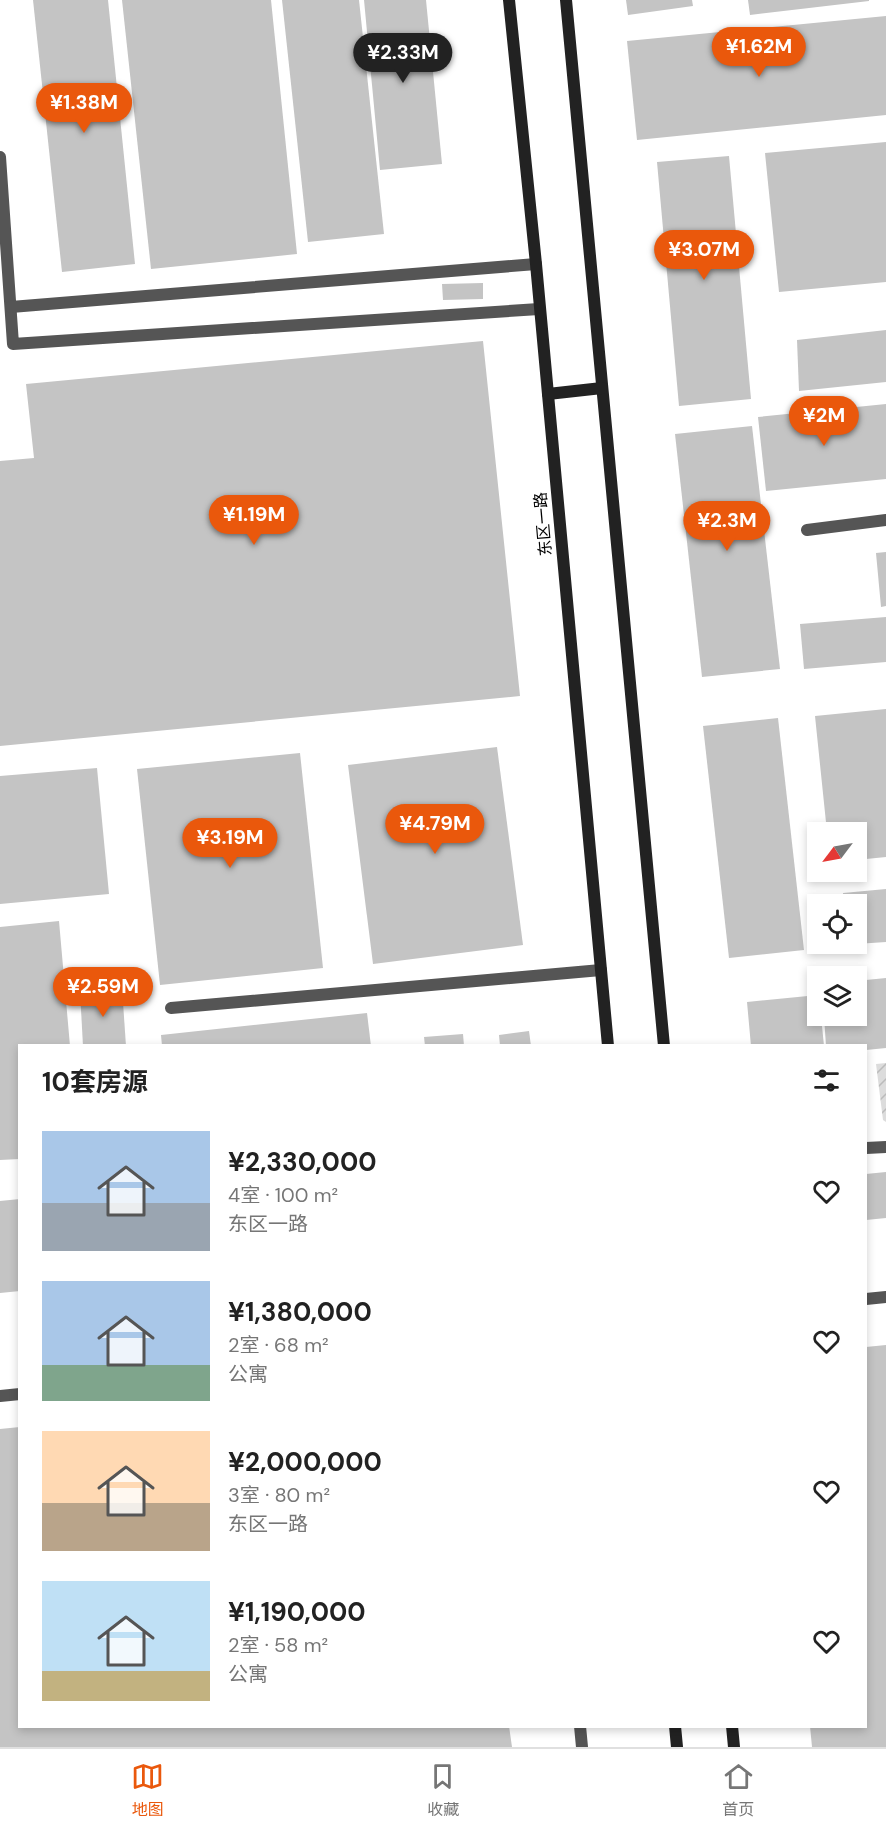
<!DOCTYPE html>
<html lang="zh">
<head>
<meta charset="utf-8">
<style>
  body { margin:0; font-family:"DM Sans","Noto Sans SC",sans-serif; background:#f2f2f2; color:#222; height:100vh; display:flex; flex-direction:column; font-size:22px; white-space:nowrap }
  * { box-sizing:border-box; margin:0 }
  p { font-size:20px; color:#767676 }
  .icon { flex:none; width:33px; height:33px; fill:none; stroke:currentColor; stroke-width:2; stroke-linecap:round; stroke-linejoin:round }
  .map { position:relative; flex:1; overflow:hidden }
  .side { position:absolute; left:18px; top:1044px; width:849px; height:684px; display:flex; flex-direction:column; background:#fff; border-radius:0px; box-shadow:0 3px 9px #0003 }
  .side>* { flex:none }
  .needle { width:39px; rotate:238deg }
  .controls { position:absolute; left:807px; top:822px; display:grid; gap:12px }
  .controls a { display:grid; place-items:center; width:60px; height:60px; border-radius:0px; background:#fff; box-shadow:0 3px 9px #0003; font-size:30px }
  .price { position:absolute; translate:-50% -51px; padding:0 14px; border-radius:21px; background:#ea580c; color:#fff; font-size:20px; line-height:39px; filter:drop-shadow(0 2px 3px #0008) }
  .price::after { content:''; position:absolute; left:50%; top:36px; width:18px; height:14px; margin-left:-9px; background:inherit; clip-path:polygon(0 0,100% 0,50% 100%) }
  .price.on { background:#222; color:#fff }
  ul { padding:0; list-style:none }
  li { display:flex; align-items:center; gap:18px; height:150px; padding:0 24px }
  li span { display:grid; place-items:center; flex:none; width:168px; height:120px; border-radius:0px; color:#555 }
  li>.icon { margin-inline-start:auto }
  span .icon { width:72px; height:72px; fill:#fffc; stroke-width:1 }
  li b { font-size:26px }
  h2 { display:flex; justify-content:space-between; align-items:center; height:72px; padding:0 24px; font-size:26px }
  .dock { display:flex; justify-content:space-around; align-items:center; height:84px; border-top:2px solid #e0e0e0; background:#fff; font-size:16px; color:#767676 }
  .dock a { display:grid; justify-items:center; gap:3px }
  .dock .on { color:#ea580c }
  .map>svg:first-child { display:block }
</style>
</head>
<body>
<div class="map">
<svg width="886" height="1747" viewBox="0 0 886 1747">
  <defs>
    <pattern id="garden-furrows" width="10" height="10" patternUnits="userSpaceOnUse" patternTransform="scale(1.5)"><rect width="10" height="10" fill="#dcdcdc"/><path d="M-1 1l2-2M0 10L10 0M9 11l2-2" fill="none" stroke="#bbb"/></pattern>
  </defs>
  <rect width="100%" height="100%" fill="#fff"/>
  <polygon fill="url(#garden-furrows)" points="886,1063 886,1122 883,1120 876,1064"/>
  <g fill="#c4c4c4">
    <polygon points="33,0 108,0 135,264 62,272"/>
    <polygon points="122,0 271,0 297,254 151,269"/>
    <polygon points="282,0 359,0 384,234 308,242"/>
    <polygon points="364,0 426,0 442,164 380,170"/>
    <polygon points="626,0 692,0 693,6 628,15"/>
    <polygon points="748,0 869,0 869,1 750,15"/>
    <polygon points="886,16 886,115 637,140 627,41"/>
    <polygon points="886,142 886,282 779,292 765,153"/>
    <polygon points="729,156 751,399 679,406 657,162"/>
    <polygon points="483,283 483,299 443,300 442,284"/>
    <polygon points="886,330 886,382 799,391 797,340"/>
    <polygon points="483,341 520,696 0,746 0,461 34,458 26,384"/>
    <polygon points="886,404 886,479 766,491 758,417"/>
    <polygon points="752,426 780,669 702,677 675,434"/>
    <polygon points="886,552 886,606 881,607 876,553"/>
    <polygon points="886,617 886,662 804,669 800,624"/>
    <polygon points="886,709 886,857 856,860 856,832 827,832 815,716"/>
    <polygon points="778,718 804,950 729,958 703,726"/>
    <polygon points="497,747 523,945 373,964 348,765"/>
    <polygon points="300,753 323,968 160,985 137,769"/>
    <polygon points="97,768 109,894 0,904 0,776"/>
    <polygon points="886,889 886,942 856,944 856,904 844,904 843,893"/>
    <polygon points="59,921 70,1046 20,1046 20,1159 0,1160 0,927"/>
    <polygon points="886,978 886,1048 866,1050 866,1046 826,1046 824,1016 856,1016 856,981"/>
    <polygon points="122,988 126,1046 83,1046 80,991"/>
    <polygon points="818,995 818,1016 821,1016 824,1046 751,1046 747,1002"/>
    <polygon points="367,1013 371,1046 162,1046 161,1035"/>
    <polygon points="529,1031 531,1046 500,1046 499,1035"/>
    <polygon points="463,1034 464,1046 425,1046 424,1037"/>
    <polygon points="886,1172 886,1218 866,1220 866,1174"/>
    <polygon points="20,1199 20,1291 0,1293 0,1201"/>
    <polygon points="886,1345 886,1747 812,1747 810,1726 866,1726 866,1347"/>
    <polygon points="20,1427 20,1726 509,1726 512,1747 0,1747 0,1429"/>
  </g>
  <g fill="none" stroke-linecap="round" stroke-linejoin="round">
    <g stroke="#555" stroke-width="12">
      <polyline points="807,530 886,520"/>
      <polyline points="171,1008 601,970"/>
      <polyline points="866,1148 886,1147"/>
    </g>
    <g stroke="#555" stroke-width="12">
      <polyline points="0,157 13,344 539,309"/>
      <polyline points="11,307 536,264"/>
      <polyline points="580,1726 582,1747"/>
    </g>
    <g stroke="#555" stroke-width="12">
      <polyline points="866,1299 886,1297"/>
      <polyline points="0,1396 20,1394"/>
    </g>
    <g stroke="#222" stroke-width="12">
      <polyline points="509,0 536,264 608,1046"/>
      <polyline points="566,0 664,1046"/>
      <polyline points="548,394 602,388"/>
      <polyline points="675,1726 677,1747"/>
      <polyline points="732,1726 734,1747"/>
    </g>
  </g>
  <g text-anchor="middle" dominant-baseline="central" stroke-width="4.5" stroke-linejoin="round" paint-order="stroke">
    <g font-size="16" fill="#000" stroke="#fff">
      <text transform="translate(543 524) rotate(-95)">东区一路</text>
    </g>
  </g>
</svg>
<div class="controls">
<a><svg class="needle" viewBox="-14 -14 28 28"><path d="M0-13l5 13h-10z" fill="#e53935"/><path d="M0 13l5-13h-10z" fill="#767676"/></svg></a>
<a><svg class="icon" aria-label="locate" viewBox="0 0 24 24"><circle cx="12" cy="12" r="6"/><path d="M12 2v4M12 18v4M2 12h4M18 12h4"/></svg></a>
<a><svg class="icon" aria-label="layers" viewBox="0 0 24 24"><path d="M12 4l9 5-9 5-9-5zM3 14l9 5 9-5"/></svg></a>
</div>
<b class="price" style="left:759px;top:78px">¥1.62M</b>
<b class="price on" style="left:403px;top:84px">¥2.33M</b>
<b class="price" style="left:84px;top:134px">¥1.38M</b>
<b class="price" style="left:704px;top:281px">¥3.07M</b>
<b class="price" style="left:824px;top:447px">¥2M</b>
<b class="price" style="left:254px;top:546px">¥1.19M</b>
<b class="price" style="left:727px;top:552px">¥2.3M</b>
<b class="price" style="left:435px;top:855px">¥4.79M</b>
<b class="price" style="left:230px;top:869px">¥3.19M</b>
<b class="price" style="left:103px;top:1018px">¥2.59M</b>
<section class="side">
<h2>10套房源<svg class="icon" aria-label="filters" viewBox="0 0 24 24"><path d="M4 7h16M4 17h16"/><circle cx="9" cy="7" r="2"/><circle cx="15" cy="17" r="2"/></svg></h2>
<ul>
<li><span style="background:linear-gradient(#a9c7e8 60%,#9aa5b1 0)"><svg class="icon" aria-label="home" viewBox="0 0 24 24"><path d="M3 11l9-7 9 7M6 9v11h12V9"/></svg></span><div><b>¥2,330,000</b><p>4室 · 100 m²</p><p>东区一路</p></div><svg class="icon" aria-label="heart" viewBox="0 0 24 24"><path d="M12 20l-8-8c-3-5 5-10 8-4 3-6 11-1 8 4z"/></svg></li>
<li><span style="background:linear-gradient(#a9c7e8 70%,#7fa58c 0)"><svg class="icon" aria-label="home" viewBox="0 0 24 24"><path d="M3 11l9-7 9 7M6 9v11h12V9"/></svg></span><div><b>¥1,380,000</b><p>2室 · 68 m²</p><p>公寓</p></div><svg class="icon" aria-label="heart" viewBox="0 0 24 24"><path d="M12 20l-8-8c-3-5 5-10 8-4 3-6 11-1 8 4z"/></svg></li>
<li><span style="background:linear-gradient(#ffd9b3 60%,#b9a48a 0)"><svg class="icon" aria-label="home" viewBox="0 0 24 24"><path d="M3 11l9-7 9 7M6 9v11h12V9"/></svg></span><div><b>¥2,000,000</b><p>3室 · 80 m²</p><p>东区一路</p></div><svg class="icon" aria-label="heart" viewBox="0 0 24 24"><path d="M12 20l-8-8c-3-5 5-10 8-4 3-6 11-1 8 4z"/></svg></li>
<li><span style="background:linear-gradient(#bfe0f5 75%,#c2b280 0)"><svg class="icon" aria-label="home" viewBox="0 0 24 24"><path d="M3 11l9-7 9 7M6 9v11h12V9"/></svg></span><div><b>¥1,190,000</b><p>2室 · 58 m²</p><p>公寓</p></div><svg class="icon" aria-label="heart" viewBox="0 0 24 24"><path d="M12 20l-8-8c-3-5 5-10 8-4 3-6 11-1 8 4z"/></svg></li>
</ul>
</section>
</div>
<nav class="dock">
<a class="on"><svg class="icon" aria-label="map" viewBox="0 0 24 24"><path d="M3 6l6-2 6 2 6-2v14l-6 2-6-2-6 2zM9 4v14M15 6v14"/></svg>地图</a>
<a><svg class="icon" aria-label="saved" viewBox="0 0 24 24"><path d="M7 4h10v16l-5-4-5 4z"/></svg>收藏</a>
<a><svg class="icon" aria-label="home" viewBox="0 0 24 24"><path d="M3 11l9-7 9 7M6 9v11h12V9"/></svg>首页</a>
</nav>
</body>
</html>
